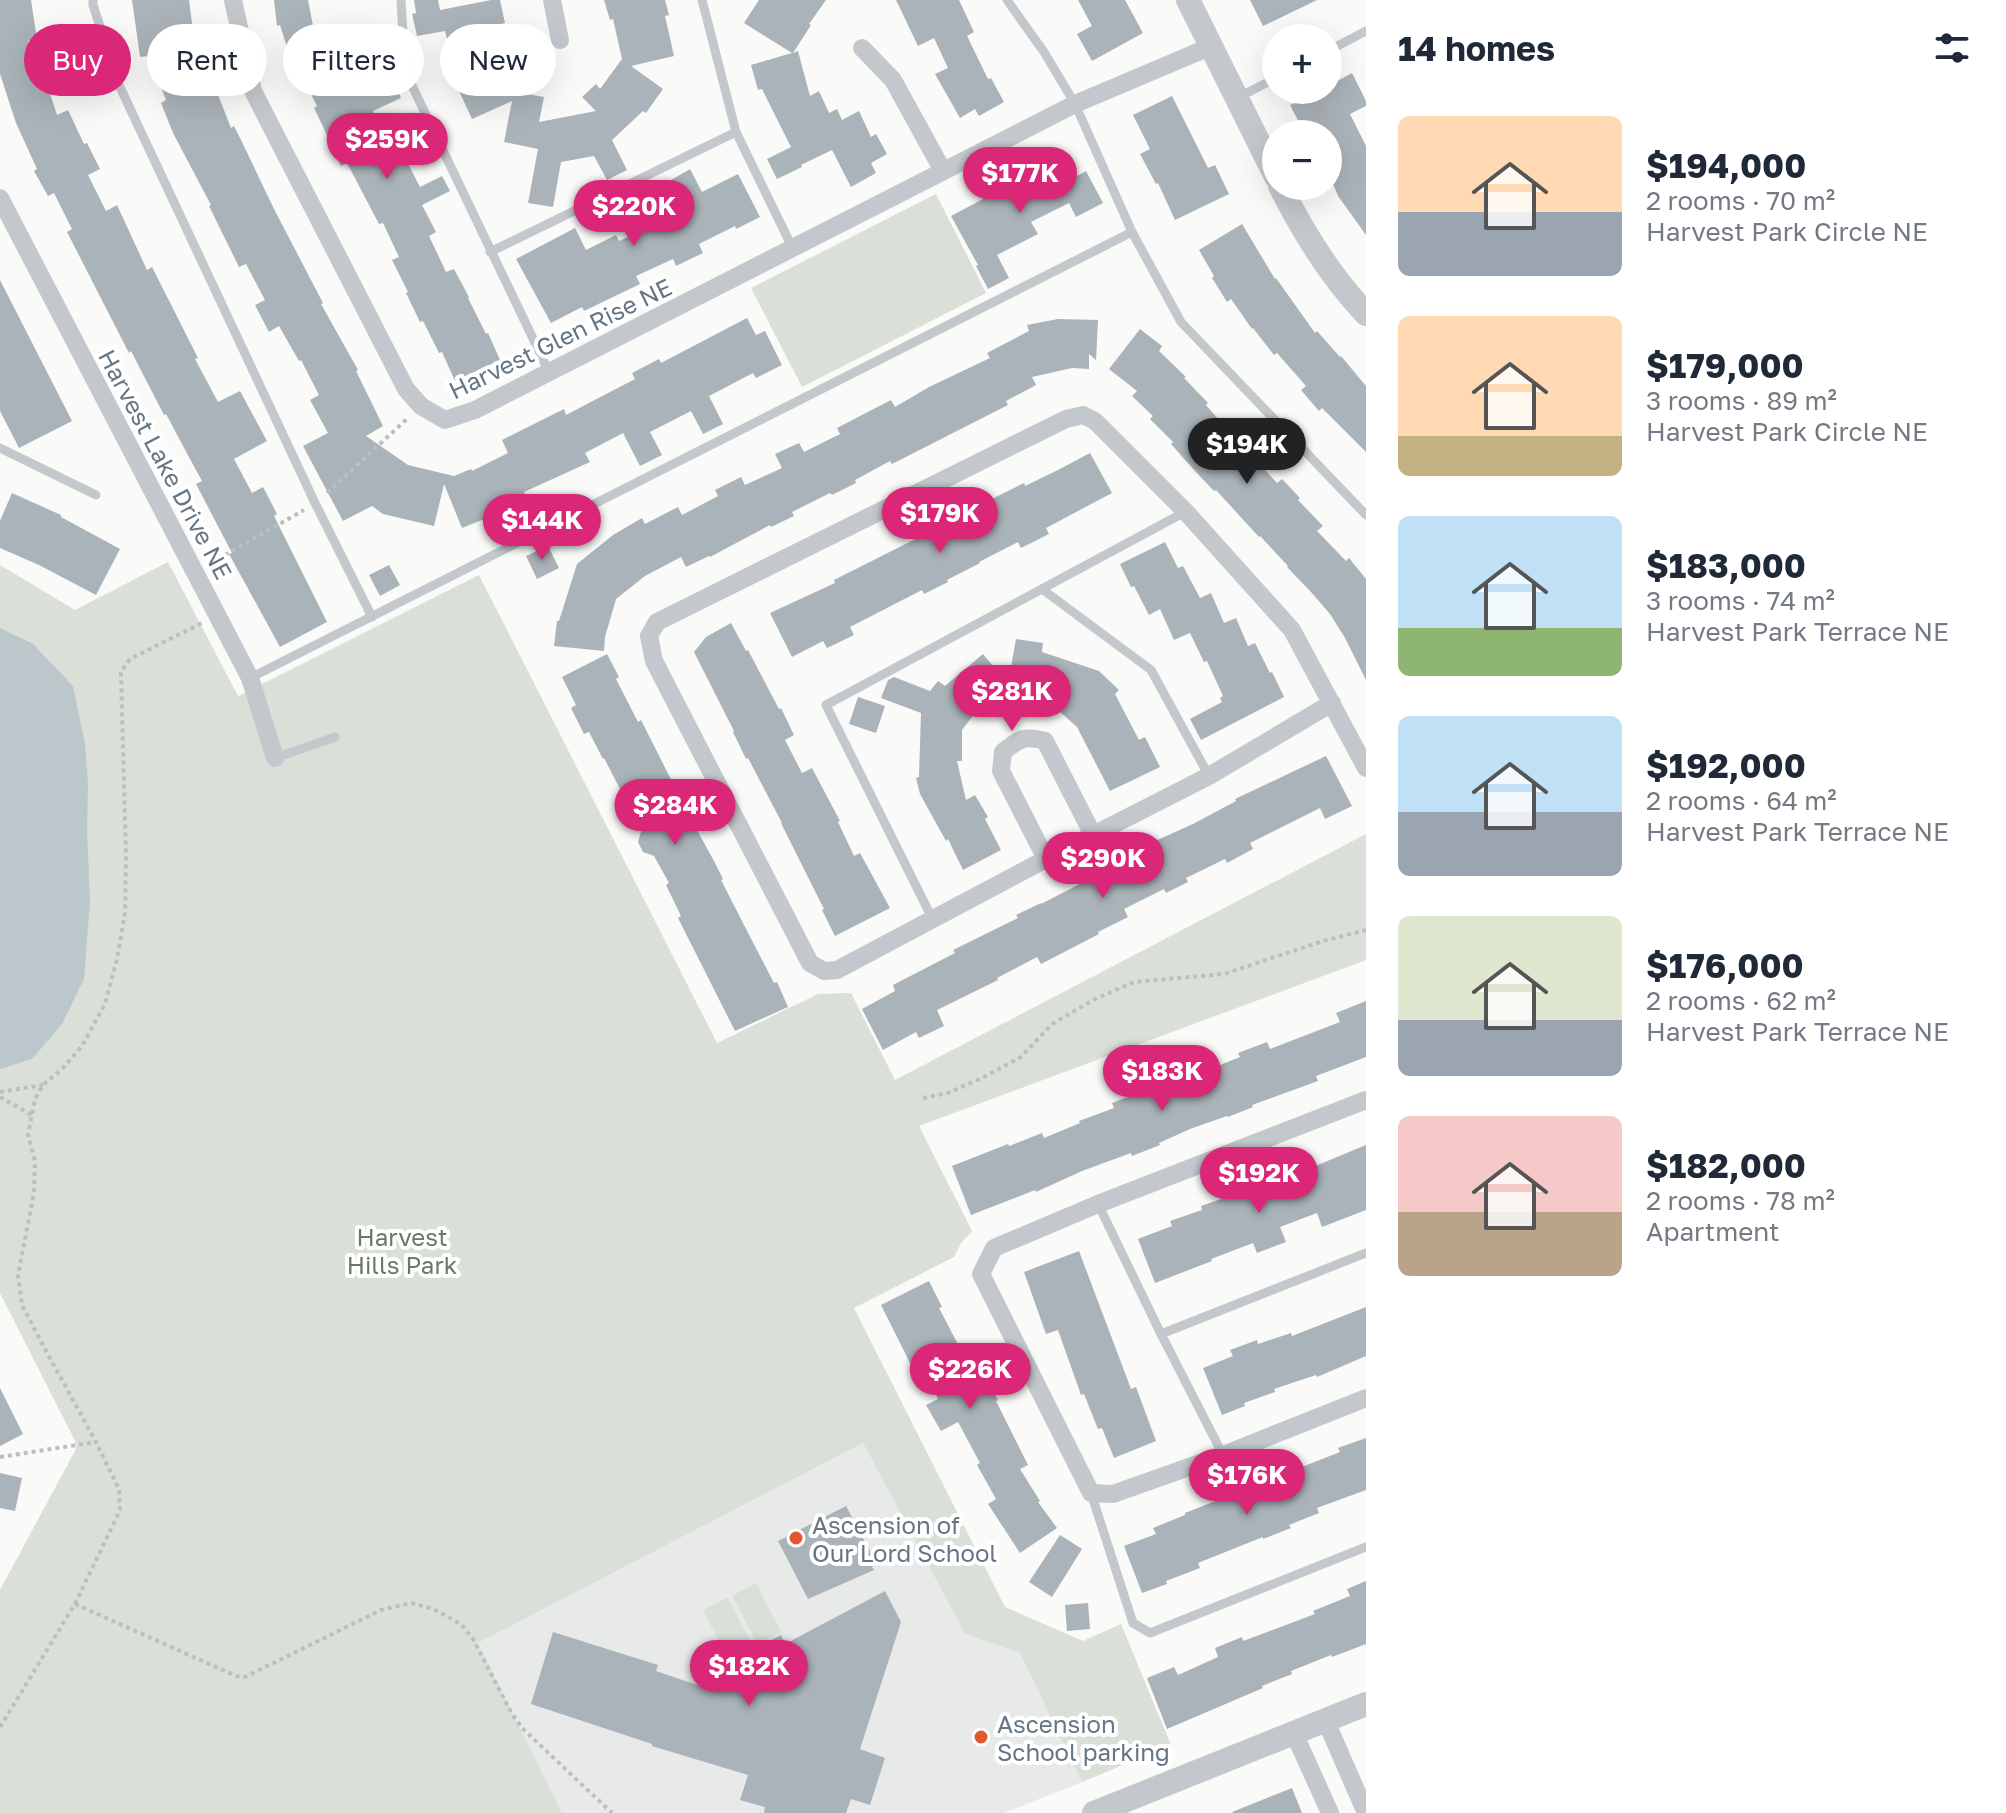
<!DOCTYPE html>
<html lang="en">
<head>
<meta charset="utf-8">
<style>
  body { margin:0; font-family:"Golos Text",sans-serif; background:#f6f6f7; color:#1f2937; height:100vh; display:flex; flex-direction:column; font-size:30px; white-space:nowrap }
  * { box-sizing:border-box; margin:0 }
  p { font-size:26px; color:#747a83 }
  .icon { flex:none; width:44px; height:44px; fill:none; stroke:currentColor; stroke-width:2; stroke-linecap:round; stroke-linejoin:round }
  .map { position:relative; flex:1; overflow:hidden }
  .sheet { display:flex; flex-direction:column; background:#fff; width:640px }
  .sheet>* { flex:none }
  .banner { position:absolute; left:24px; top:24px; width:760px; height:72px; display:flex; gap:16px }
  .buttons { position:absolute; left:1262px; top:24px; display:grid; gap:16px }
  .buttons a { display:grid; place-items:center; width:80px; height:80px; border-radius:50%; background:#fff; box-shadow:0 8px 32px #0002; font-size:40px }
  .price { position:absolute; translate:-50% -68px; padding:0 18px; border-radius:28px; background:#db2777; color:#fff; font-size:26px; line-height:52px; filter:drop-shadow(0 2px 4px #0008) }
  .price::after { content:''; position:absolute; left:50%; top:48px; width:24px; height:18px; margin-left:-12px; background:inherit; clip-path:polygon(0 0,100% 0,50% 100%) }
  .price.selected { background:#222; color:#fff }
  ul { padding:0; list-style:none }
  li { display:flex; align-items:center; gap:24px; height:200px; padding:0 32px }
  li span { display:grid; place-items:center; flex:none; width:224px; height:160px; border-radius:12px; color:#555 }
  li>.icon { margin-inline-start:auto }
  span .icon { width:96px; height:96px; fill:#fffc; stroke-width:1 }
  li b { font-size:34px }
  h2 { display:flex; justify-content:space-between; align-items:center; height:96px; padding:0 32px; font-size:34px }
  .pill { padding:0 28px; border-radius:36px; background:#fff; box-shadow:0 8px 32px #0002; font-size:28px; line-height:72px }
  .pill.selected { background:#db2777; color:#fff }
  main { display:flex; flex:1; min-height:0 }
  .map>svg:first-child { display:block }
</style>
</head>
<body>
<main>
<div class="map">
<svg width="1366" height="1813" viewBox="0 0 1366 1813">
  <rect width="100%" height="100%" fill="#fafaf8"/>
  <polygon fill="#e8e9e9" points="863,1443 965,1634 1020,1653 1082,1782 1004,1813 562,1813 478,1643"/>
  <g fill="#dadfd7">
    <polygon points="936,194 986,293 802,387 751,288"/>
    <polygon points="168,562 238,696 479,575 717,1043 818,994 851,993 895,1080 1366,834 1366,960 919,1126 972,1231 961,1243 954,1257 854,1308 1005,1607 1083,1641 1121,1624 1171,1745 1082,1782 1020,1653 965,1634 863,1443 478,1643 562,1813 0,1813 0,1590 76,1449 75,1441 0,1293 0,565 75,610"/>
    <polygon points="756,1583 781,1632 757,1644 732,1596"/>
    <polygon points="728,1597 753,1646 728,1659 703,1610"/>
  </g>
  <polygon fill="#bbc7cb" points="0,628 33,644 73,686 85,744 88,783 87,832 90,901 84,979 62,1024 32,1059 0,1069"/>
  <g fill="#aab3b9">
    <polygon points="0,0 31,0 37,39 28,41 41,83 46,81 57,115 68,110 84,144 87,143 100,169 88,175 106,211 117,205 147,270 152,267 198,358 195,359 218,402 240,391 267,441 234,459 252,493 263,487 277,514 274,516 327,622 280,647 229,554 232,553 196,484 202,481 190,459 166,414 164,415 131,351 129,353 67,232 72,229 54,193 48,196 34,171 37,169 16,123 0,74"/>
    <polygon points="132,0 189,0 195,47 209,83 213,82 231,128 234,126 242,142 274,209 323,303 321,304 358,370 356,371 383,426 366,436 408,465 454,476 471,469 472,471 508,453 502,440 564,409 566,415 635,379 632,373 659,359 661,363 747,318 756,335 765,331 782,365 756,378 753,373 709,396 723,424 703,434 691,411 650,432 662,455 640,466 623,433 585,453 590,462 524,492 537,517 515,527 507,510 462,528 444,484 434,526 383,514 372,506 343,521 303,446 328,433 310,400 319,395 301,360 299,361 279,326 269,332 255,305 265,300 246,264 239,267 209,206 211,205 173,133 161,103 166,100 149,56 140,57"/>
    <polygon points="274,0 308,0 313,26 316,25 329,61 378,37 387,59 383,61 401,98 373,111 390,144 417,130 427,149 406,160 420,187 442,176 450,191 422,205 436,232 429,236 446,272 454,269 469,297 468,298 486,334 488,333 500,360 455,381 442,352 439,353 423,321 420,322 406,293 408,292 392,260 399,257 383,223 379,224 347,163 341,166 327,138 328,137 314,108 317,106 296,65 293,66 280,25 277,26"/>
    <polygon points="414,0 438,0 440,10 491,0 500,0 505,23 497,25 504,51 498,52 516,92 544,97 539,122 596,111 582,97 596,84 600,89 622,59 613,19 610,20 604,0 665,0 669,15 665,16 674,56 631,66 663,89 646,113 643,111 612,140 627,170 607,180 594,156 561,162 553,207 528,203 538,149 504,142 512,101 472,119 459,91 462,90 445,31 417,36 412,14 416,13"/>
    <polygon points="759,0 826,0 809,24 811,25 793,53 798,51 810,96 819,91 829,113 837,109 842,120 859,111 871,137 876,134 887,154 871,163 876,173 851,187 832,150 801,165 802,167 777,179 767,159 791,147 762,89 758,90 751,65 792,53 744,23"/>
    <polygon points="896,0 959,0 974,32 967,36 988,79 991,78 1004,102 979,116 975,109 960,118 935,74 948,68 934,38 918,46"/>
    <polygon points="1078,0 1125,0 1143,33 1092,61 1077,34 1092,26"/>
    <polygon points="1250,0 1317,0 1263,26"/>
    <polygon points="1352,73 1366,101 1366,106 1350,114 1366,146 1366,235 1338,196 1328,172 1328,134 1305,134 1290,105 1297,102 1294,98 1310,90 1328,90 1328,86"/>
    <polygon points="1172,96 1208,168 1215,165 1229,194 1175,220 1158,183 1156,184 1140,154 1150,149 1133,115"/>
    <polygon points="1066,157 1077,176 1086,171 1103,203 1076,217 1069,203 1031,222 1038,234 997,255 1009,278 988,289 976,266 978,265 951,216 983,199 981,196 1000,186 1004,193 1050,169 1049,166"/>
    <polygon points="690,169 702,192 738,174 760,217 736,229 735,226 699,244 703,253 676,266 673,259 636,276 640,284 584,311 582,307 551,323 516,259 575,228 586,250 616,235 619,241 656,224 651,213 681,199 671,180"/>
    <polygon points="1242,224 1275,279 1276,278 1315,333 1317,331 1340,357 1341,356 1366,386 1366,452 1322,408 1319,411 1301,390 1306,386 1277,353 1274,355 1253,328 1252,329 1231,299 1227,302 1212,278 1214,276 1199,250"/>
    <polygon points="0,280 72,421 19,448 0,411"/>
    <polygon points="1058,319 1098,320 1096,360 1089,354 1089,369 1072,368 1032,377 1036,385 1006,401 1008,405 892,464 890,461 855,480 856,483 832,495 830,493 792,512 794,516 771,527 770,525 710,557 709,556 686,567 681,557 645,576 616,599 605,637 604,651 554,646 557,621 559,621 577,564 613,535 642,518 645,524 678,507 682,515 718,496 715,490 741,477 745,485 782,468 775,454 799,443 804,452 840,434 837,428 860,416 891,400 895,407 929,387 990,358 987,353 1029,331 1027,325"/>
    <polygon points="1140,329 1162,346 1159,351 1186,377 1184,378 1208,403 1206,405 1232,435 1238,429 1258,449 1251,455 1277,483 1282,479 1300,498 1298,500 1323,526 1317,531 1346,561 1349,558 1366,579 1366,680 1345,638 1330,614 1311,592 1287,567 1288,566 1260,536 1259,537 1216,490 1214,491 1195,471 1171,444 1173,442 1150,419 1153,416 1132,396 1137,391 1109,369"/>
    <polygon points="1090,453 1112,493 1046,528 1049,534 1021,548 1018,542 979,562 980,563 947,580 948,582 924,594 922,590 850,627 854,635 827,648 823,641 792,657 770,613 835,583 834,580 967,513 966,512 1024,483 1025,486 1058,470"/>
    <polygon points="12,493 61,515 61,517 120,549 96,595 39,565 0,548 0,521"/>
    <polygon points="1165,542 1178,568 1183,566 1200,598 1211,593 1224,623 1236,618 1248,646 1255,643 1270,673 1272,672 1284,697 1201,740 1190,719 1222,702 1220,698 1223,696 1207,661 1204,662 1190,633 1174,640 1160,609 1149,615 1134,586 1131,587 1120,564"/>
    <polygon points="548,546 559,568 537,579 526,556"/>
    <polygon points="389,565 400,585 380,596 369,575"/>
    <polygon points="731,623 746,651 748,650 779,709 781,708 794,735 785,740 802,773 812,768 840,821 838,822 854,856 860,853 890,908 835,936 822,910 824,909 781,823 782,823 748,758 746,759 733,732 734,731 694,652 706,637"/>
    <polygon points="1016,639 1043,643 1042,652 1099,671 1119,690 1115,694 1139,740 1145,737 1160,767 1110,791 1077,727 1050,703 1016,697 992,717 981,705 962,730 962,761 957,761 966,800 975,795 988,817 985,819 1001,850 963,870 948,839 946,841 920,794 916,778 919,777 921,713 881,698 888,680 894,677 930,691 938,681 945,686 983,654 1008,684"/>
    <polygon points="607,654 619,677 616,679 638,722 641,720 692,821 714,861 723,879 721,880 743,923 774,983 777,982 788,1007 735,1031 678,918 681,916 666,885 669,883 654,856 643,852 638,842 642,828 622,788 620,789 604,758 603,759 589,732 584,734 571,708 576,705 562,677"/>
    <polygon points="858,697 885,706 876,733 849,724"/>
    <polygon points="1326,756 1352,806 1325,819 1320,808 1250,843 1253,849 1227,863 1225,859 1186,878 1188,882 1166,893 1164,889 1124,909 1128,917 1098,932 1099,934 1041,964 1037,957 997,978 998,980 937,1010 944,1026 919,1038 916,1032 883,1050 862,1009 895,991 893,985 955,953 953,950 1018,918 1016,915 1041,903 1041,904 1144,851 1142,847 1193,824 1236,801 1235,799"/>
    <polygon points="1366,1001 1366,1057 1316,1076 1318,1081 1252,1105 1253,1107 1228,1117 1227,1116 1190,1129 1159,1143 1160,1145 1132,1156 1131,1153 1082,1171 1036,1192 1035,1190 971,1215 952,1166 1008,1144 1009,1146 1042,1133 1044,1138 1080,1123 1079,1121 1114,1108 1112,1103 1144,1091 1141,1082 1168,1072 1170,1078 1201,1067 1203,1072 1240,1057 1238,1053 1267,1042 1270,1049 1340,1022 1336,1013"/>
    <polygon points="1366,1145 1366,1210 1322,1227 1317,1213 1280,1227 1286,1242 1257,1253 1253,1243 1211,1259 1212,1261 1155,1283 1138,1239 1172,1226 1170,1221 1202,1210 1201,1206 1267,1183 1267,1181 1294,1171 1296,1174"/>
    <polygon points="1079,1251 1131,1389 1136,1387 1156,1441 1114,1458 1102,1428 1098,1429 1084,1394 1081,1395 1058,1330 1046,1334 1024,1272"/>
    <polygon points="929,1281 942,1307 939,1308 961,1350 969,1346 998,1400 996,1401 1028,1465 1020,1469 1040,1501 1038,1502 1057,1528 1020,1553 988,1504 996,1499 977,1465 980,1463 958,1422 941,1431 926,1405 938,1399 919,1358 910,1363 881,1305"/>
    <polygon points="1366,1307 1366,1356 1317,1377 1316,1375 1274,1389 1275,1392 1244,1403 1245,1406 1222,1415 1203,1368 1233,1356 1230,1350 1257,1340 1258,1344 1291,1333 1292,1336"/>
    <polygon points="0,1388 23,1434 0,1446"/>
    <polygon points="1366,1438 1366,1490 1317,1508 1319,1513 1289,1525 1291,1528 1263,1539 1263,1537 1198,1563 1200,1568 1166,1581 1167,1584 1142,1593 1124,1546 1156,1534 1153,1528 1185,1515 1185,1513 1340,1452 1338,1448"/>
    <polygon points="0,1473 22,1478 15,1511 0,1508"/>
    <polygon points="846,1506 877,1564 872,1567 874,1570 808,1599 778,1541"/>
    <polygon points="1060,1535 1082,1549 1052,1597 1029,1582"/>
    <polygon points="1366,1581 1366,1644 1332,1657 1331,1655 1291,1671 1292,1674 1262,1686 1263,1688 1167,1729 1147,1678 1174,1667 1178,1675 1218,1657 1215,1648 1242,1637 1243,1641 1315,1614 1313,1611 1350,1596 1347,1589"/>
    <polygon points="885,1591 901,1622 860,1749 885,1758 870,1805 851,1799 846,1813 764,1813 765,1807 740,1800 748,1775 652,1746 652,1744 531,1704 553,1632 658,1665 656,1671 703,1687 738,1669 733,1660 781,1635 785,1644"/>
    <polygon points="1088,1603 1090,1629 1067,1631 1065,1605"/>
    <polygon points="1292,1788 1302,1813 1233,1813 1232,1812"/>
  </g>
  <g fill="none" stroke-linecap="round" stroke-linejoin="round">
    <g stroke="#bbbfc2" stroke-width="4" stroke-dasharray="4 4" stroke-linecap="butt">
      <polyline points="327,493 408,418"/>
      <polyline points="211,563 304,510"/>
      <polyline points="0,1092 43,1085"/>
      <polyline points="0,1097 32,1115"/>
      <polyline points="923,1098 948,1093 982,1078 1021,1057 1052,1024 1095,999 1134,982 1224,974 1323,941 1366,930"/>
      <polyline points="0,1457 96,1442"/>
      <polyline points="75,1604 236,1676 245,1677 381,1610 411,1603 434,1609 462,1625 473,1639 512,1714 522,1728 612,1813"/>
      <polyline points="0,1727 75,1604 120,1510 119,1489 96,1442 46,1351 22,1305 18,1275 34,1193 35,1161 28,1135 35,1099 43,1085 62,1069 82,1046 105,1004 117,959 125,913 126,858 121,672 130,659 202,623"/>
    </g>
    <g stroke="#c3c8cc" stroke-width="9">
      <polyline points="93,0 93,5 119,85 315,503 372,617"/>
      <polyline points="401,0 405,71 549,372"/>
      <polyline points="702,0 736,132 793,249"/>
      <polyline points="1007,0 1044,52 1075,104 1132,232 1181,322 1366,515"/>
      <polyline points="1328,51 1366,31"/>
      <polyline points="1237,98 1276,78"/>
      <polyline points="490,252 736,132"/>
      <polyline points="0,448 96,495"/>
      <polyline points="1042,589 1151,670 1209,776"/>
      <polyline points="250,678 1132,232"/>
      <polyline points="275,758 335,737"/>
      <polyline points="933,920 826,705 1185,512"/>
      <polyline points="1098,1204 1161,1334 1223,1455"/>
      <polyline points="1161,1334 1366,1253"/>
      <polyline points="1091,1493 1133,1623 1150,1633 1366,1547"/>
    </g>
    <g stroke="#c3c8cc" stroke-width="18">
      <polyline points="233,0 253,91 406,389 421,406 445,420 475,410 1075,104 1212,46"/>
      <polyline points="552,0 560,40"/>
      <polyline points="862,48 893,80 943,171"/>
      <polyline points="0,198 250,678 275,758"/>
      <polyline points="1332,703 1209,776 1046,859 837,970 824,971 810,963 654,661 649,636 657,622 1066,419 1083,415 1095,421 1185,511 1292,630 1366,768"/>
      <path d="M1046,859L1001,771L1003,752C1019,739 1024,735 1045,741L1093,835"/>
      <polyline points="1366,1100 1098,1204 994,1248 981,1274 1091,1493 1113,1494 1223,1455 1366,1398"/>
      <polyline points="1325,1719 1366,1813"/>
      <polyline points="1294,1733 1330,1813"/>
    </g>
    <g stroke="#c3c8cc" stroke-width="24">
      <polyline points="1188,0 1276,177"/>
      <path d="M1280,186C1302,230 1332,278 1366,314"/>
      <polyline points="1094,1813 1366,1704"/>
    </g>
  </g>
  <g fill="#e4572e" stroke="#fff" stroke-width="3">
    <circle cx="796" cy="1538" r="8"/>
    <circle cx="981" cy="1737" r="8"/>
  </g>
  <g text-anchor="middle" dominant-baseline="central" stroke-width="8" stroke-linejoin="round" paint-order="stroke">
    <g font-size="24" fill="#657683" stroke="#fff">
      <text transform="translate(560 338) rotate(-26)">Harvest Glen Rise NE</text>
      <text transform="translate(166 464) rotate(62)">Harvest Lake Drive NE</text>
    </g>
    <g font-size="24" fill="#687a64" stroke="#fff">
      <text x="402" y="1236">Harvest<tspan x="402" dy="28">Hills Park</tspan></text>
    </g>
    <g font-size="24" fill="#657683" stroke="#fff" text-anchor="start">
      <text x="812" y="1524">Ascension of<tspan x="812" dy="28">Our Lord School</tspan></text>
      <text x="997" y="1723">Ascension<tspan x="997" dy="28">School parking</tspan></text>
    </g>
  </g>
</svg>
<div class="buttons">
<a>+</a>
<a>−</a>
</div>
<b class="price" style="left:387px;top:181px">$259K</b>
<b class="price" style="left:1020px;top:215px">$177K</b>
<b class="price" style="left:634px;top:248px">$220K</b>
<b class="price selected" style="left:1247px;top:486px">$194K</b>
<b class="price" style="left:940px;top:555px">$179K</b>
<b class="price" style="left:542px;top:562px">$144K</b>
<b class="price" style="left:1012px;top:733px">$281K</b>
<b class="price" style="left:675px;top:847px">$284K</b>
<b class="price" style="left:1103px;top:900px">$290K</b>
<b class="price" style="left:1162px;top:1113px">$183K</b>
<b class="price" style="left:1259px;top:1215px">$192K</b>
<b class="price" style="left:970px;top:1411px">$226K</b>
<b class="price" style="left:1247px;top:1517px">$176K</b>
<b class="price" style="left:749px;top:1708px">$182K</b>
<div class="banner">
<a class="pill selected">Buy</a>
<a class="pill">Rent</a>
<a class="pill">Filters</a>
<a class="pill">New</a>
</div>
</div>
<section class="sheet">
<h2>14 homes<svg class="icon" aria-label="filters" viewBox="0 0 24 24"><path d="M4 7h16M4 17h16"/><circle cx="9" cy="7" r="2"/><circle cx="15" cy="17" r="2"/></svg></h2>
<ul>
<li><span style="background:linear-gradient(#ffd9b3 60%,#9aa5b1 0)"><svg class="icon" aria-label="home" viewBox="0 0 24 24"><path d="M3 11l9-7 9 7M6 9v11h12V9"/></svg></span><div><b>$194,000</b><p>2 rooms · 70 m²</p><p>Harvest Park Circle NE</p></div></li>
<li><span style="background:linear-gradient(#ffd9b3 75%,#c2b280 0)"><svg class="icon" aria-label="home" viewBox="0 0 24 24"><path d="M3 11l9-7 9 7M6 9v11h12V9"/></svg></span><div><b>$179,000</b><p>3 rooms · 89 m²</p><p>Harvest Park Circle NE</p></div></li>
<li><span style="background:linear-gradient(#bfe0f5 70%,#8fb573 0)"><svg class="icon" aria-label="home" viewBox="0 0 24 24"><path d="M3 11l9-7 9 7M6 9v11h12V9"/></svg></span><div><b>$183,000</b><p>3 rooms · 74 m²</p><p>Harvest Park Terrace NE</p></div></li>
<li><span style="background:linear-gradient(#bfe0f5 60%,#9aa5b1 0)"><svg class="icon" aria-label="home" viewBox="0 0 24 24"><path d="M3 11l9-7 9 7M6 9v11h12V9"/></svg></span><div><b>$192,000</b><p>2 rooms · 64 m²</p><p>Harvest Park Terrace NE</p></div></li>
<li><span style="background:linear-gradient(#dfe7d0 65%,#9aa5b1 0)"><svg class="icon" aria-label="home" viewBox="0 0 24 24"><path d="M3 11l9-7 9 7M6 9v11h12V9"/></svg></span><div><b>$176,000</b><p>2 rooms · 62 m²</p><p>Harvest Park Terrace NE</p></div></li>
<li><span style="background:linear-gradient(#f6c9c9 60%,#b9a48a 0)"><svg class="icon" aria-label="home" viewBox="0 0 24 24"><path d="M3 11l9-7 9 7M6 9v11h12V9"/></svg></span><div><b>$182,000</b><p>2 rooms · 78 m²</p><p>Apartment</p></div></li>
</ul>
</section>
</main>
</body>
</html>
